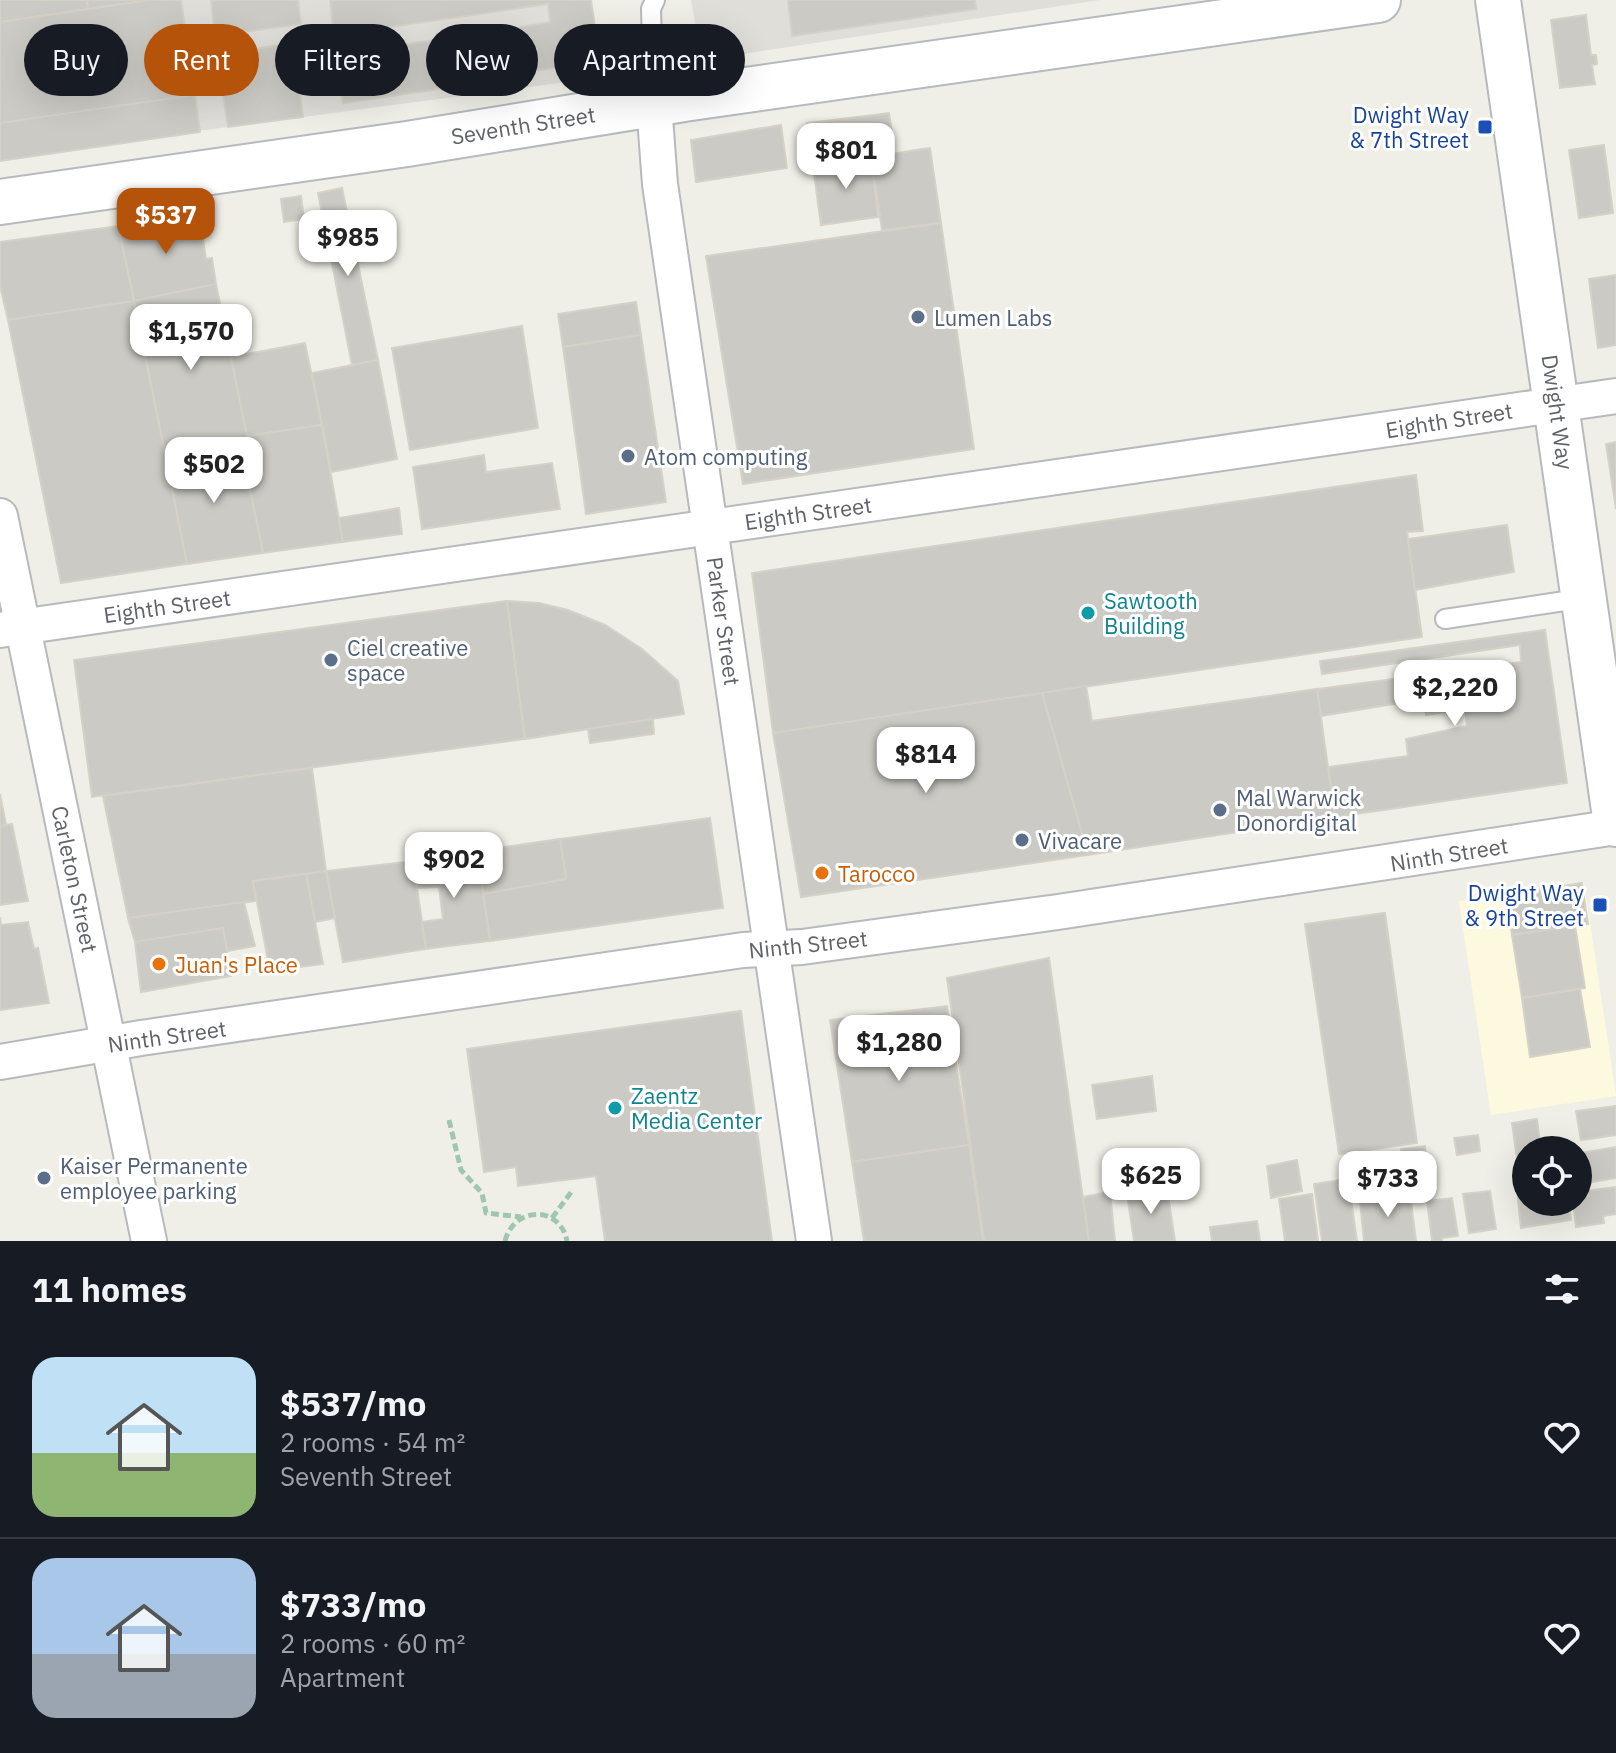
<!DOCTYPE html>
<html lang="en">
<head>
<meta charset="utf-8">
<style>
  body { margin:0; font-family:"IBM Plex Sans",sans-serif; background:#242831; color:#f1f3f6; height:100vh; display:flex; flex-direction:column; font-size:30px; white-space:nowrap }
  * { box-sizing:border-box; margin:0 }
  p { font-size:26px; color:#9ea1a6 }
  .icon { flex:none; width:44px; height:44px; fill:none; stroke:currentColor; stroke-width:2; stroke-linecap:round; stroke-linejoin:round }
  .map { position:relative; height:1241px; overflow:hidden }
  .drawer { display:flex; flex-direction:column; background:#171b24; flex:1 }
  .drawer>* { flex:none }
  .guide { position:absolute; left:24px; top:24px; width:800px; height:72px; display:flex; gap:16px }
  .tools { position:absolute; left:1512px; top:1136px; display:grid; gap:16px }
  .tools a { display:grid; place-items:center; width:80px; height:80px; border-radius:50%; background:#171b24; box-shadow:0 8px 32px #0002; font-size:40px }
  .price { position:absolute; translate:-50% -68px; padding:0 18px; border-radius:16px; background:#fff; color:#222; font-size:26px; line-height:52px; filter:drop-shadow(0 2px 4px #0008) }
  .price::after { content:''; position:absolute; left:50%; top:48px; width:24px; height:18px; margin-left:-12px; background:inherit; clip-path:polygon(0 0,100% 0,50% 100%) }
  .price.on { background:#b45309; color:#fff }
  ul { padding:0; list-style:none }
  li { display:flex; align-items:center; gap:24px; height:200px; padding:0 32px }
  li+li { border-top:2px solid #363941 }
  li span { display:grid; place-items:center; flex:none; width:224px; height:160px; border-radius:24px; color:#555 }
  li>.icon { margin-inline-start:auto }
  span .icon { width:96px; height:96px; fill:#fffc; stroke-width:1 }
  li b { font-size:34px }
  h2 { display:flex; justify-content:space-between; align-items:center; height:96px; padding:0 32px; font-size:34px }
  .chip { padding:0 28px; border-radius:36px; background:#171b24; box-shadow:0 8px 32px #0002; font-size:28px; line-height:72px }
  .chip.on { background:#b45309; color:#fff }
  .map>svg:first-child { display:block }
</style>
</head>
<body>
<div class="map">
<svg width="1616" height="1241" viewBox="0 0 1616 1241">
  <rect width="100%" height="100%" fill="#f0efe7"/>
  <polygon fill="#fdf9df" points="1584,882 1616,1096 1491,1115 1459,901"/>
  <g fill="#dfded9">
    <polygon points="175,0 591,0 600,62 596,78 198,131"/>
    <polygon points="691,0 1100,0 702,60"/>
  </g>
  <g fill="#cccac4" stroke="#d5d1c6" stroke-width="2">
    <polygon points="0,0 87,0 88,9 0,22"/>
    <polygon points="87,0 150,0 88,9"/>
    <polygon points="150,0 181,0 195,95 0,123 0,22"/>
    <polygon points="211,0 298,0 301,24 215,36"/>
    <polygon points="330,0 591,0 600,62 508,74 504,30 550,22 548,4 334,35"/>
    <polygon points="788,0 975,0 976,9 792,36"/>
    <polygon points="1586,15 1591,55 1596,55 1597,64 1592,65 1595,84 1560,88 1551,20"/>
    <polygon points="486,33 493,81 343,103 336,54"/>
    <polygon points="280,45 283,72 297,71 303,117 228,127 217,55"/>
    <polygon points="195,95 200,132 0,161 0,123"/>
    <polygon points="889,113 892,133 810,144 807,123"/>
    <polygon points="781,125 787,168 696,182 691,140"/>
    <polygon points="1604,145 1613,213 1579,218 1569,150"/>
    <polygon points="930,148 941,223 882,230 871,157"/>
    <polygon points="871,157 878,217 821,225 813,166"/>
    <polygon points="342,188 378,360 352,365 318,193"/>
    <polygon points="301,196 304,219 284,222 281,199"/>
    <polygon points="199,213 206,259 212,258 216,284 134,301 118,226"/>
    <polygon points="941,223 974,449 743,484 706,256"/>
    <polygon points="118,226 134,301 8,320 0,286 0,242"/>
    <polygon points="1616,275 1616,345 1598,348 1589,279"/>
    <polygon points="216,284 249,445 166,457 134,301"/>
    <polygon points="134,301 187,564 61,583 8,320"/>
    <polygon points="636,302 641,335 563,347 558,314"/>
    <polygon points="522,326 538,428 410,450 392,348"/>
    <polygon points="641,335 666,502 586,514 563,347"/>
    <polygon points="305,343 322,425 247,436 231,357"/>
    <polygon points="378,360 397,459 331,472 312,373"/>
    <polygon points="322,425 343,542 263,553 241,446 249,445 247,436"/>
    <polygon points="1616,442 1616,509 1606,444"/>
    <polygon points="241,446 263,553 187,564 166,457"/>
    <polygon points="484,455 486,472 552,463 560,509 422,529 413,467"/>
    <polygon points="1416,475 1423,531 1407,532 1422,637 773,733 752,573"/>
    <polygon points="399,508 402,534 343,542 339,518"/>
    <polygon points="1507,525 1514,572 1415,590 1408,539"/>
    <polygon points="507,601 525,739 92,797 74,660"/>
    <polygon points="507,601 539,603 568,610 605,625 642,649 678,681 684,714 525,739"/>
    <polygon points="1545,630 1567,783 1335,817 1328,767 1408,756 1406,739 1467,726 1465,709 1426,715 1424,699 1321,716 1317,689 1521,662 1520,645 1322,674 1320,661"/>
    <polygon points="1086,686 1092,721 1317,689 1335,817 1088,855 1042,693"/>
    <polygon points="1042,693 1088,855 801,897 773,733"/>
    <polygon points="653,719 654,734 590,743 588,729"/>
    <polygon points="312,768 326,871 253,881 256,901 128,918 103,796"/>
    <polygon points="0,794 6,825 0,826"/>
    <polygon points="710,818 723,908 490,941 483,894 566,879 560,839"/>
    <polygon points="12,824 28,901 0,905 0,826"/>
    <polygon points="560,839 566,879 483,894 477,851"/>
    <polygon points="477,851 490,941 426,949 421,922 443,919 439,887 416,888 413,861"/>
    <polygon points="413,861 426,949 343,962 326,871"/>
    <polygon points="326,871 335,918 315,922 306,874"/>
    <polygon points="306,874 323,964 270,971 253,881"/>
    <polygon points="1582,883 1588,924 1512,935 1507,895"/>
    <polygon points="244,902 255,946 227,951 223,928 135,942 128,918"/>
    <polygon points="1385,913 1417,1143 1339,1154 1305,924"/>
    <polygon points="0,917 1,925 28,922 34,949 38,948 49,1003 0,1010"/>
    <polygon points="1575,926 1585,988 1522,998 1512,935"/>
    <polygon points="223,928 231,976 141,992 135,942"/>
    <polygon points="1049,958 1089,1241 984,1241 947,978"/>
    <polygon points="1580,989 1590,1047 1530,1057 1522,998"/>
    <polygon points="947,1006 969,1145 852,1162 830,1020"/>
    <polygon points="741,1011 772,1241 605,1241 596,1176 518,1186 516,1167 484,1172 467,1049"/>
    <polygon points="1152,1076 1156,1111 1097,1119 1092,1085"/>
    <polygon points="1616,1106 1616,1135 1581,1140 1576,1111"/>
    <polygon points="1537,1119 1541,1150 1526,1150 1526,1166 1518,1167 1512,1123"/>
    <polygon points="1478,1135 1480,1151 1457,1155 1454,1138"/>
    <polygon points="969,1145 983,1241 864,1241 852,1162"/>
    <polygon points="1425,1146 1428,1170 1405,1174 1401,1149"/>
    <polygon points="1616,1147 1616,1178 1585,1183 1581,1153"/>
    <polygon points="1297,1160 1302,1191 1271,1198 1267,1166"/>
    <polygon points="1348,1179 1357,1241 1322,1241 1314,1184"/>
    <polygon points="1526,1180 1526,1202 1569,1202 1571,1220 1521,1228 1516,1182"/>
    <polygon points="1616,1187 1616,1214 1603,1216 1604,1223 1576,1227 1573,1202 1578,1202 1578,1192"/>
    <polygon points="1167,1188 1175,1241 1134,1241 1127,1194"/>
    <polygon points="1490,1191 1496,1229 1469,1233 1463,1194"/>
    <polygon points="1110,1192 1115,1241 1089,1241 1083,1197"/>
    <polygon points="1312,1194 1318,1241 1285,1241 1279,1199"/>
    <polygon points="1410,1194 1416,1241 1364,1241 1360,1201"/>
    <polygon points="1452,1198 1458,1236 1442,1238 1442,1241 1432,1241 1427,1201"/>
    <polygon points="1257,1221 1260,1241 1212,1241 1210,1227"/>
  </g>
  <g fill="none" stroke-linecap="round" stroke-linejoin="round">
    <g stroke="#b7b9bd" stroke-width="22">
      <g id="lane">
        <polyline points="654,104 651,9 655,0"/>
        <polyline points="1445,619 1585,598"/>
      </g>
    </g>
    <g stroke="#b7b9bd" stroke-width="38">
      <g id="street">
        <polyline points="654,104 660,184 814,1241"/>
        <polyline points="0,516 149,1241"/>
        <polyline points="0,630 1616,396"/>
        <polyline points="0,1062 141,1038 743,950 802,947 1058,912 1616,827"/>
      </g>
    </g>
    <g stroke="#b6b9be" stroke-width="48">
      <g id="secondary">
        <polyline points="1498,0 1616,824"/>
        <polyline points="0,202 407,144 690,98 1378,0"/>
      </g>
    </g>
    <g stroke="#9ec7ae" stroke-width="5" stroke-dasharray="8 4" stroke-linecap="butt">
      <polyline points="449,1120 461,1170 482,1193 486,1213 521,1217"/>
      <polyline points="552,1218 572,1191"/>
      <path d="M505,1241C514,1206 560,1205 567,1241"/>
    </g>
    <use href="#lane" stroke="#fff" stroke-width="18"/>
    <use href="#street" stroke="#fff" stroke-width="34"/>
    <use href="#secondary" stroke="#fff" stroke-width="44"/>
  </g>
  <g fill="#1a4fb4" stroke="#fff" stroke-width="3">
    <rect x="1477" y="119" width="16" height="16" rx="4"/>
    <rect x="1592" y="897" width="16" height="16" rx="4"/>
  </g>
  <g fill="#5c6f8a" stroke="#fff" stroke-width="3">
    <circle cx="918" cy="317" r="8"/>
    <circle cx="628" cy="456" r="8"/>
    <circle cx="331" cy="660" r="8"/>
    <circle cx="1220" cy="810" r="8"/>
    <circle cx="1022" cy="840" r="8"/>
    <circle cx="44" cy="1178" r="8"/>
  </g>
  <g fill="#0f9aa8" stroke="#fff" stroke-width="3">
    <circle cx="1088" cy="613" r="8"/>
    <circle cx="615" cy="1108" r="8"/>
  </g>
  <g fill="#e8710a" stroke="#fff" stroke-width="3">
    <circle cx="822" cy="873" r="8"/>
    <circle cx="159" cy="964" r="8"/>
  </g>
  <g text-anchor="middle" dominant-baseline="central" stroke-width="6" stroke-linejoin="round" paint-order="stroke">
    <g font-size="22" fill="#164399" stroke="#fff" text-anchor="end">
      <text x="1469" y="114">Dwight Way<tspan x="1469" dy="25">&amp; 7th Street</tspan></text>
      <text x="1584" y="892">Dwight Way<tspan x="1584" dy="25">&amp; 9th Street</tspan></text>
    </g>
    <g font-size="22" fill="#5f6267" stroke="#fff">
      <text transform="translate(523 125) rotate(-9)">Seventh Street</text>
      <text transform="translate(1558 412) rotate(82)">Dwight Way</text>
      <text transform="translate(1449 420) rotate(-9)">Eighth Street</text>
      <text transform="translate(808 513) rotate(-8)">Eighth Street</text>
      <text transform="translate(167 606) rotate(-8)">Eighth Street</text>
      <text transform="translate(724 621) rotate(82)">Parker Street</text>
      <text transform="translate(1449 854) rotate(-9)">Ninth Street</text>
      <text transform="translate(75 879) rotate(78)">Carleton Street</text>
      <text transform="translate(808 944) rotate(-6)">Ninth Street</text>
      <text transform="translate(167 1036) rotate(-8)">Ninth Street</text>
    </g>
    <g font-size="22" fill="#4e5e75" stroke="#fff" text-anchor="start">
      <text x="934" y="317">Lumen Labs</text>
      <text x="644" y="456">Atom computing</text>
      <text x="347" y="647">Ciel creative<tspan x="347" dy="25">space</tspan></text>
      <text x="1236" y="797">Mal Warwick<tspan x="1236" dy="25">Donordigital</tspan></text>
      <text x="1038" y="840">Vivacare</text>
      <text x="60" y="1165">Kaiser Permanente<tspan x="60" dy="25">employee parking</tspan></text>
    </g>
    <g font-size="22" fill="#0d838f" stroke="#fff" text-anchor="start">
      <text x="1104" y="600">Sawtooth<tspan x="1104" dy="25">Building</tspan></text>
      <text x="631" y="1095">Zaentz<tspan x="631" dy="25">Media Center</tspan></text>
    </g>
    <g font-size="22" fill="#c56008" stroke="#fff" text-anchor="start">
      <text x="838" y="873">Tarocco</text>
      <text x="175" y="964">Juan's Place</text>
    </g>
  </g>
</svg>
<div class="tools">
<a><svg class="icon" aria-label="locate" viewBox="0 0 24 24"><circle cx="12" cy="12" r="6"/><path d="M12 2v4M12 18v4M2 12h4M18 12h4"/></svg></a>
</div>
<b class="price" style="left:846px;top:191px">$801</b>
<b class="price on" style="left:166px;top:256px">$537</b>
<b class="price" style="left:348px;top:278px">$985</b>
<b class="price" style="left:191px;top:372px">$1,570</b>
<b class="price" style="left:214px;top:505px">$502</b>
<b class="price" style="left:1455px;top:728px">$2,220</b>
<b class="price" style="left:926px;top:795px">$814</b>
<b class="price" style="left:454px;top:900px">$902</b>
<b class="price" style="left:899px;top:1083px">$1,280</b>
<b class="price" style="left:1151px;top:1216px">$625</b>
<b class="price" style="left:1388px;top:1219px">$733</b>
<div class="guide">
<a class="chip">Buy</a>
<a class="chip on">Rent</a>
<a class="chip">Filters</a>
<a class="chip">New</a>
<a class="chip">Apartment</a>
</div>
</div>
<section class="drawer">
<h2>11 homes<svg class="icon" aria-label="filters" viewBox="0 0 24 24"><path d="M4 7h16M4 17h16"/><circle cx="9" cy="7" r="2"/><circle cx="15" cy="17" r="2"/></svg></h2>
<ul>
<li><span style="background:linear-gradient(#bfe0f5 60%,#8fb573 0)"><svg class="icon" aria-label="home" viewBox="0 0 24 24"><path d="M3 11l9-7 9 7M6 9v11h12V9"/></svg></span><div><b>$537/mo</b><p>2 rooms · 54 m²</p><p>Seventh Street</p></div><svg class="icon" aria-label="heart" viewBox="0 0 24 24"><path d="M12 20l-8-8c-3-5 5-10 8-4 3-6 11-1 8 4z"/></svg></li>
<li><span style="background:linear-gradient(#a9c7e8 60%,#9aa5b1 0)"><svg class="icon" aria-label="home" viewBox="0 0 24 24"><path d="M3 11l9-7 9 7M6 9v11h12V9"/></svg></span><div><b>$733/mo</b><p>2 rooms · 60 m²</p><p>Apartment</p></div><svg class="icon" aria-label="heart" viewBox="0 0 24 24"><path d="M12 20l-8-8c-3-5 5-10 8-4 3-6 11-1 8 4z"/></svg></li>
</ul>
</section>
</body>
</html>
